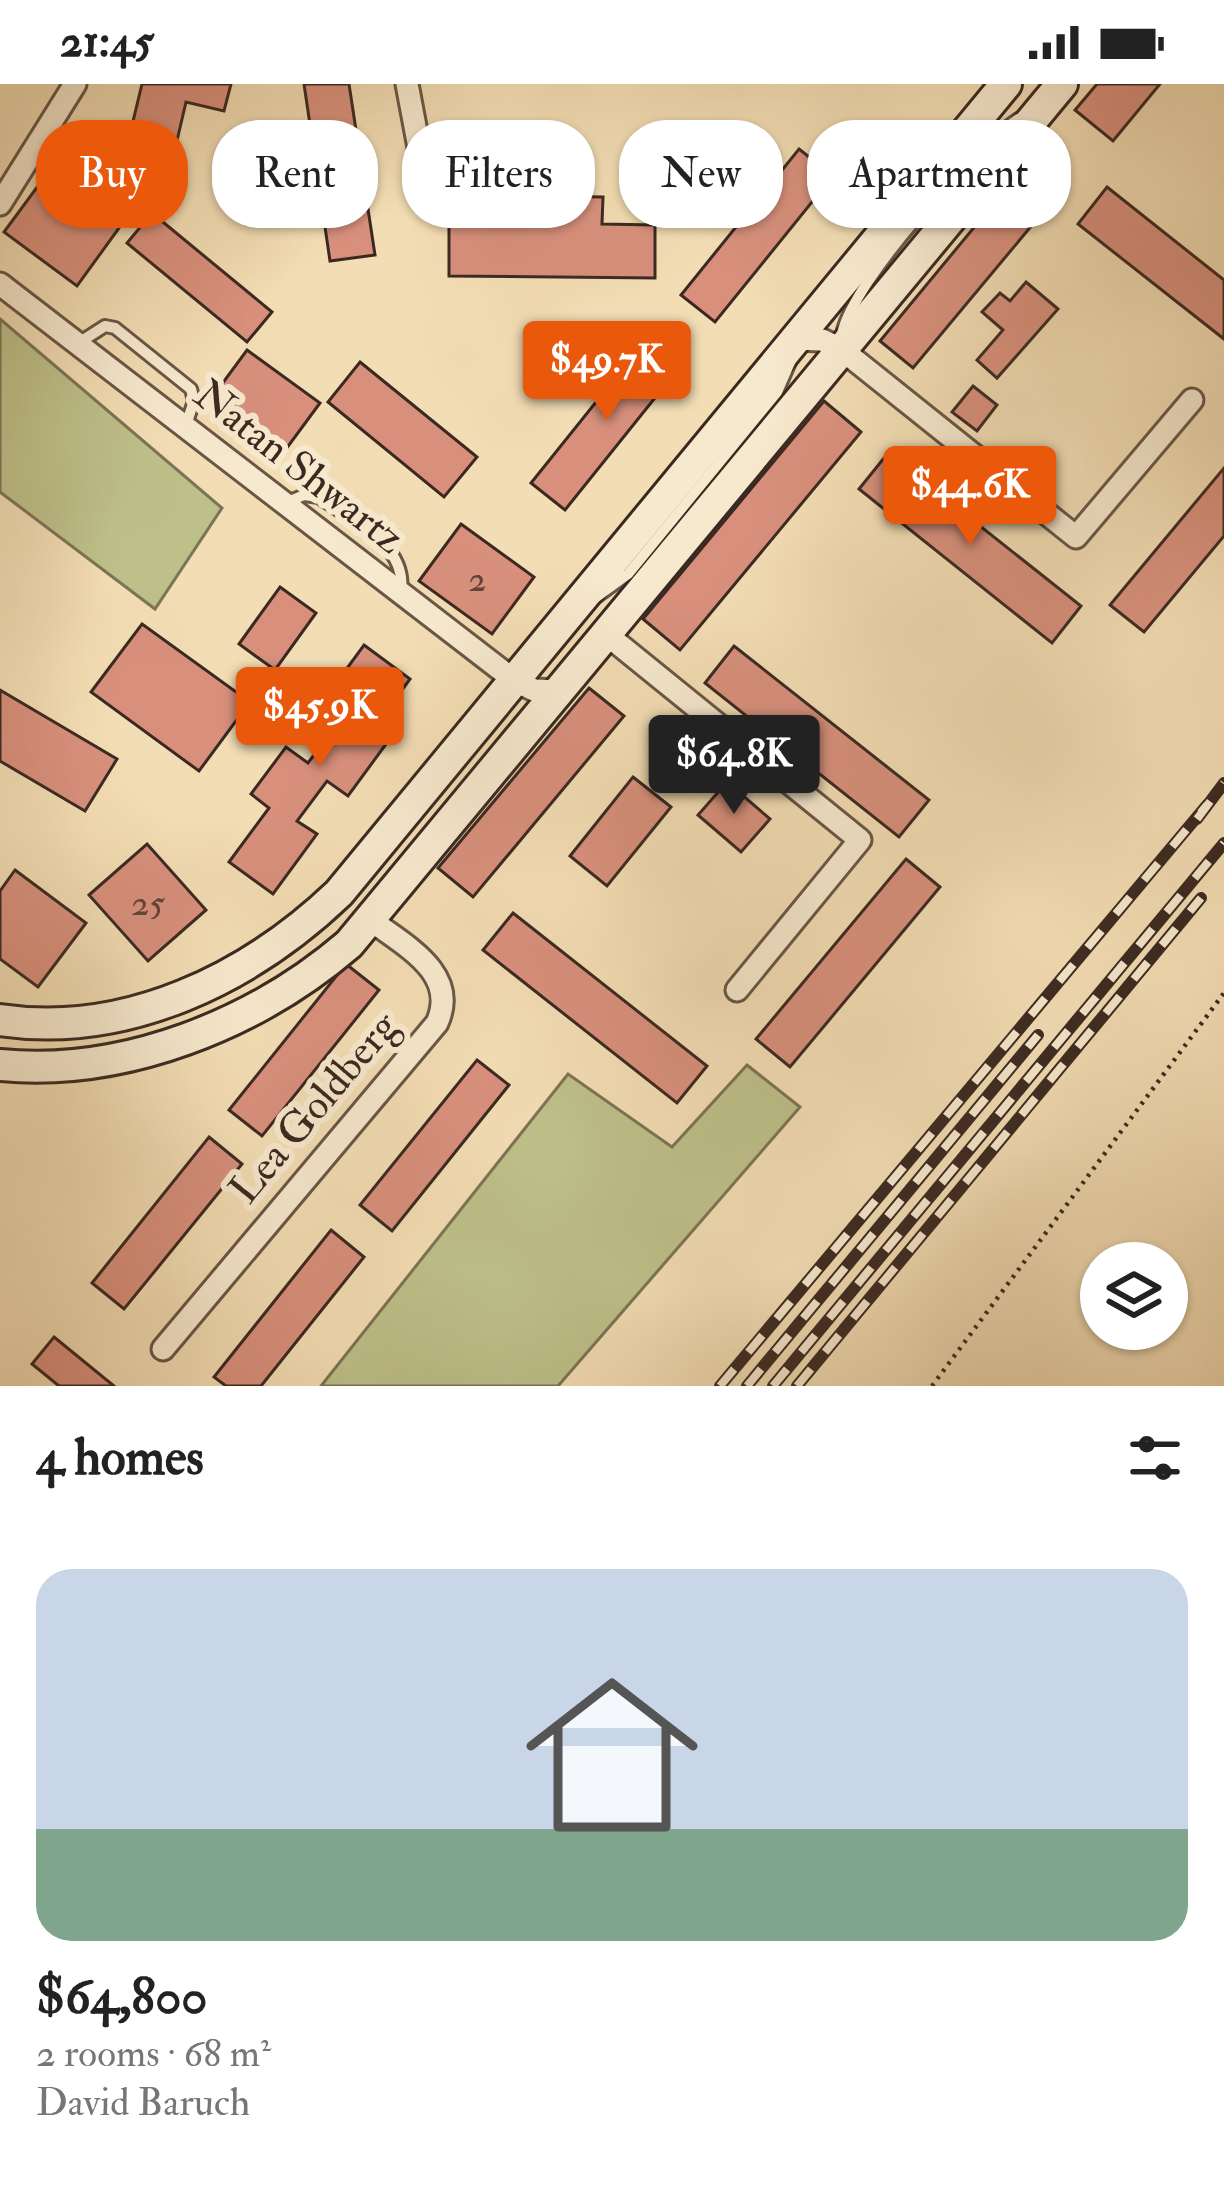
<!DOCTYPE html>
<html lang="en">
<head>
<meta charset="utf-8">
<style>
  body { margin:0; font-family:"IM FELL Double Pica",serif; background:#f2f2f2; color:#222; height:100vh; display:flex; flex-direction:column; font-size:45px; white-space:nowrap }
  * { box-sizing:border-box; margin:0 }
  p { font-size:39px; color:#767676 }
  .icon { flex:none; width:66px; height:66px; fill:none; stroke:currentColor; stroke-width:2; stroke-linecap:round; stroke-linejoin:round }
  .map { position:relative; height:1302px; overflow:hidden }
  .drawer { display:flex; flex-direction:column; background:#fff; flex:1 }
  .drawer>* { flex:none }
  .top-card { position:absolute; left:36px; top:36px; width:1152px; height:108px; display:flex; gap:24px }
  .buttons { position:absolute; left:1080px; top:1158px; display:grid; gap:24px }
  .buttons a { display:grid; place-items:center; width:108px; height:108px; border-radius:50%; background:#fff; box-shadow:0 3px 9px #0004; font-size:60px }
  .price { position:absolute; translate:-50% -102px; padding:0 27px; border-radius:12px; background:#ea580c; color:#fff; font-size:39px; line-height:78px; filter:drop-shadow(0 3px 6px #0008) }
  .price::after { content:''; position:absolute; left:50%; top:72px; width:36px; height:27px; margin-left:-18px; background:inherit; clip-path:polygon(0 0,100% 0,50% 100%) }
  .price.on { background:#222; color:#fff }
  ul { padding:0; list-style:none }
  li { display:grid; align-content:center; gap:24px; height:636px; padding:0 36px }
  li span { display:grid; place-items:center; height:372px; border-radius:36px; color:#555 }
  li>.icon { margin-inline-start:auto }
  span .icon { width:216px; height:216px; fill:#fffc; stroke-width:1 }
  li b { font-size:51px }
  h2 { display:flex; justify-content:space-between; align-items:center; height:144px; padding:0 36px; font-size:51px }
  .pill { padding:0 42px; border-radius:48px; background:#fff; box-shadow:0 3px 9px #0004; font-size:42px; line-height:108px }
  .pill.on { background:#ea580c; color:#fff }
  .status { display:flex; justify-content:space-between; align-items:center; height:84px; padding:0 60px; background:#fff; direction:ltr }
  .status svg { height:33px; fill:currentColor }
  .map>svg:first-child { display:block }
</style>
</head>
<body>
<div class="status"><b>21:45</b><svg viewBox="0 0 49 12"><path d="M0 12V9h3v3zM5 12V6h3v6zM10 12V3h3v9zM15 12V0h3v12zM26 1h20v11H26zM47 4h2v5h-2z"/></svg></div>
<div class="map">
<svg width="1224" height="1302" viewBox="0 0 1224 1302">
  <rect width="100%" height="100%" fill="#f3ddb4"/>
  <filter id="stains"><feTurbulence type="fractalNoise" baseFrequency=".00167" numOctaves="4"/><feColorMatrix values="0 0 0 0 .2 0 0 0 0 .09 0 0 0 0 .02 0 0 0 .5 -.17"/></filter>
  <radialGradient id="worn" r=".72"><stop offset=".6" stop-color="#630" stop-opacity="0"/><stop offset="1" stop-color="#630" stop-opacity=".3"/></radialGradient>
  <g fill="#bec08a" stroke="#7c7456" stroke-width="3">
    <polygon points="0,235 222,424 155,525 0,408"/>
    <polygon points="747,981 800,1023 558,1302 321,1302 568,990 672,1063"/>
  </g>
  <g fill="#d8907d" stroke="#3b2921" stroke-width="3">
    <polygon points="142,0 231,0 224,27 186,18 175,65 129,54"/>
    <polygon points="304,0 349,0 375,171 330,177"/>
    <polygon points="1097,0 1160,0 1113,57 1075,26"/>
    <polygon points="799,65 833,92 715,238 681,211"/>
    <polygon points="1029,77 1063,104 913,284 880,257"/>
    <polygon points="46,91 119,144 77,202 4,148"/>
    <polygon points="1107,103 1224,196 1224,255 1078,140"/>
    <polygon points="529,112 603,113 602,140 655,141 655,194 449,192 449,140 529,140"/>
    <polygon points="152,129 272,228 247,258 127,159"/>
    <polygon points="1026,198 1058,225 997,294 977,276 1003,246 982,228 1000,209 1010,217"/>
    <polygon points="649,252 683,279 565,426 531,399"/>
    <polygon points="247,266 320,319 278,376 205,323"/>
    <polygon points="360,278 477,373 444,413 328,318"/>
    <polygon points="973,302 997,321 977,347 952,328"/>
    <polygon points="824,317 861,348 680,566 643,535"/>
    <polygon points="888,369 1081,522 1052,559 859,405"/>
    <polygon points="1224,384 1224,452 1144,548 1110,521"/>
    <polygon points="461,440 534,493 492,550 419,497"/>
    <polygon points="280,503 316,529 275,586 239,560"/>
    <polygon points="142,540 250,618 199,687 91,608"/>
    <polygon points="364,561 410,595 374,644 389,656 348,712 327,697 297,737 317,750 273,810 229,778 269,724 251,710 286,663 308,679 343,632 323,617"/>
    <polygon points="734,562 929,716 899,753 705,599"/>
    <polygon points="589,604 624,632 473,813 438,784"/>
    <polygon points="0,606 117,675 85,727 0,677"/>
    <polygon points="633,693 671,723 607,802 570,772"/>
    <polygon points="727,698 770,735 741,768 698,731"/>
    <polygon points="147,760 206,826 148,877 89,811"/>
    <polygon points="906,775 940,803 790,983 756,955"/>
    <polygon points="15,786 86,839 38,903 0,875 0,807"/>
    <polygon points="513,829 707,982 677,1019 483,866"/>
    <polygon points="346,880 379,906 262,1052 229,1026"/>
    <polygon points="477,976 509,1001 392,1147 360,1121"/>
    <polygon points="209,1053 242,1080 124,1225 92,1199"/>
    <polygon points="331,1146 364,1173 261,1302 226,1302 214,1293"/>
    <polygon points="54,1253 114,1302 59,1302 32,1280"/>
  </g>
  <g fill="none" stroke-linecap="round" stroke-linejoin="round">
    <g stroke="#695646" stroke-width="16">
      <g id="lane">
        <path d="M842,250C854,195 970,68 1018,35"/>
        <polyline points="77,260 105,242 115,244 191,305 194,317 185,344"/>
        <path d="M283,420L304,411L319,413C353,438 407,460 401,507"/>
        <polyline points="595,514 628,490 777,308 791,276"/>
      </g>
    </g>
    <g stroke="#695646" stroke-width="27">
      <g id="street">
        <polyline points="407,0 427,106"/>
        <polyline points="422,77 518,64"/>
        <polyline points="0,120 75,0"/>
        <polyline points="0,200 514,596 534,606 560,607"/>
        <polyline points="793,255 822,256 841,265 1076,453 1192,316"/>
        <polyline points="606,550 860,756 737,906"/>
        <path d="M163,1265L437,939C459,890 407,863 372,837"/>
      </g>
    </g>
    <g stroke="#3b2921" stroke-width="36">
      <g id="secondary">
        <path d="M0,936C127,955 250,894 339,809L1006,0"/>
        <path d="M0,981C124,993 256,940 349,860L1062,0"/>
      </g>
    </g>
    <polyline stroke="#3b2921" stroke-width="4.5" stroke-dasharray="3 6" stroke-linecap="butt" points="932,1302 1224,909"/>
    <use href="#lane" stroke="#f7e9ce" stroke-width="10"/>
    <use href="#street" stroke="#f7e9ce" stroke-width="21"/>
    <use href="#secondary" stroke="#f7e9ce" stroke-width="30"/>
    <g stroke="#3b2921" stroke-width="12">
      <g id="rail">
        <polyline points="1197,735 1224,699"/>
        <polyline points="720,1302 1207,721"/>
        <polyline points="747,1302 1038,951"/>
        <polyline points="773,1302 1224,759"/>
        <polyline points="797,1302 1201,814"/>
      </g>
    </g>
    <use href="#rail" stroke="#f7e9ce" stroke-width="8" stroke-dasharray="22" stroke-linecap="butt"/>
  </g>
  <g text-anchor="middle" dominant-baseline="central" stroke-width="12" stroke-linejoin="round" paint-order="stroke">
    <g font-size="36" fill="#624338">
      <text x="477" y="495">2</text>
      <text x="148" y="819">25</text>
    </g>
    <g font-size="42" fill="#3b2921" stroke="#f7e9ce">
      <text transform="translate(299 383) rotate(38)">Natan Shwartz</text>
      <text transform="translate(314 1024) rotate(-50)">Lea Goldberg</text>
    </g>
  </g>
  <rect width="100%" height="100%" filter="url(#stains)"/>
  <rect width="100%" height="100%" fill="url(#worn)"/>
</svg>
<div class="buttons">
<a><svg class="icon" aria-label="layers" viewBox="0 0 24 24"><path d="M12 4l9 5-9 5-9-5zM3 14l9 5 9-5"/></svg></a>
</div>
<b class="price" style="left:607px;top:339px">$49.7K</b>
<b class="price" style="left:970px;top:464px">$44.6K</b>
<b class="price" style="left:320px;top:685px">$45.9K</b>
<b class="price on" style="left:734px;top:733px">$64.8K</b>
<div class="top-card">
<a class="pill on">Buy</a>
<a class="pill">Rent</a>
<a class="pill">Filters</a>
<a class="pill">New</a>
<a class="pill">Apartment</a>
</div>
</div>
<section class="drawer">
<h2>4 homes<svg class="icon" aria-label="filters" viewBox="0 0 24 24"><path d="M4 7h16M4 17h16"/><circle cx="9" cy="7" r="2"/><circle cx="15" cy="17" r="2"/></svg></h2>
<ul>
<li><span style="background:linear-gradient(#c9d6e8 70%,#7fa58c 0)"><svg class="icon" aria-label="home" viewBox="0 0 24 24"><path d="M3 11l9-7 9 7M6 9v11h12V9"/></svg></span><div><b>$64,800</b><p>2 rooms · 68 m²</p><p>David Baruch</p></div></li>
</ul>
</section>
</body>
</html>
